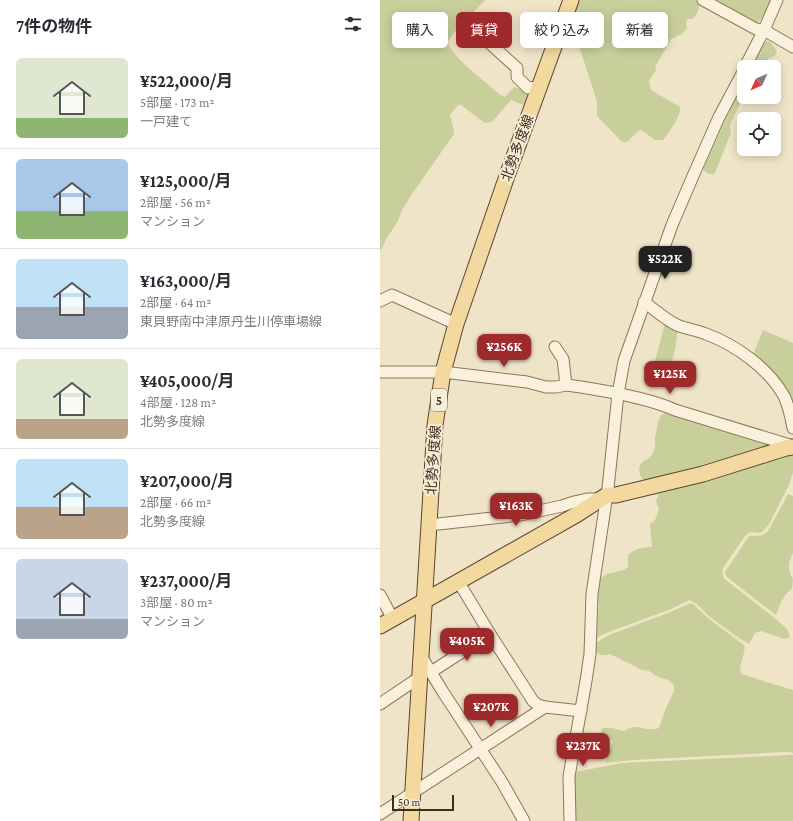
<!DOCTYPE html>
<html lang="ja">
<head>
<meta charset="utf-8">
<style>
  body { margin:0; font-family:"Crimson Pro","Noto Sans JP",serif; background:#f2f2f3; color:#2b2b33; height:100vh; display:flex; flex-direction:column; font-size:15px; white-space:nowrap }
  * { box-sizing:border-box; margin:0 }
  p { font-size:13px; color:#7c7c81 }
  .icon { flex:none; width:22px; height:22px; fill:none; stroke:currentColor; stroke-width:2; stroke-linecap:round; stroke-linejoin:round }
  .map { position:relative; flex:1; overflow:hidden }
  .drawer { display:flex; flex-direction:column; background:#fff; width:380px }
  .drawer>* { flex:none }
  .guide { position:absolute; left:12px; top:12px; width:341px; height:36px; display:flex; gap:8px }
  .needle { width:26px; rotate:225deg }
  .tools { position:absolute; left:357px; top:60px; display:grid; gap:8px }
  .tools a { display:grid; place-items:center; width:44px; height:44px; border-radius:6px; background:#fff; box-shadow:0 2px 10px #0003; font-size:20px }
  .scale { position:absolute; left:12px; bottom:10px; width:62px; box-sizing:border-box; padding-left:4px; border:2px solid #3d2e20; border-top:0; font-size:11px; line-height:14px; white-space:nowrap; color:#3d2e20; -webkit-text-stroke:3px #f7eed8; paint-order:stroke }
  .price { position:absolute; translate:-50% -34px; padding:0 9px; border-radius:8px; background:#9e2a2b; color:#fff; font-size:13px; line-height:26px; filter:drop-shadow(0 1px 2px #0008) }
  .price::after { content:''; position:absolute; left:50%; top:24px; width:12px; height:9px; margin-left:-6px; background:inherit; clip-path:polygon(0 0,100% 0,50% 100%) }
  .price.active { background:#222; color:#fff }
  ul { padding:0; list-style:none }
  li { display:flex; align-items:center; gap:12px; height:100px; padding:0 16px }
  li+li { border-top:1px solid #e1e1e2 }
  li span { display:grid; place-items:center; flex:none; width:112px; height:80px; border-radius:6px; color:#555 }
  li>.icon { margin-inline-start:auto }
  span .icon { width:48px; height:48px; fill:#fffc; stroke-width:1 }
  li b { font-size:17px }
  h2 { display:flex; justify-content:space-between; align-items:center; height:48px; padding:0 16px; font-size:17px }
  .pill { padding:0 14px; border-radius:6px; background:#fff; box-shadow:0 2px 10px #0003; font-size:14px; line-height:36px }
  .pill.active { background:#9e2a2b; color:#fff }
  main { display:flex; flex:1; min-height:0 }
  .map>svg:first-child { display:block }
</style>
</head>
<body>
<main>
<section class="drawer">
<h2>7件の物件<svg class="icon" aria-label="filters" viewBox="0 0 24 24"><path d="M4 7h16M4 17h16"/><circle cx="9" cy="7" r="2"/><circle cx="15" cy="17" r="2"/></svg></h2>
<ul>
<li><span style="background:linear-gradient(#dfe7d0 75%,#8fb573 0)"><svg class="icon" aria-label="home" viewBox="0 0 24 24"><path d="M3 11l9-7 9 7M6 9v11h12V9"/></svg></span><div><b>¥522,000/月</b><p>5部屋 · 173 m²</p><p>一戸建て</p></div></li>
<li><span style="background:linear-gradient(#a9c7e8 65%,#8fb573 0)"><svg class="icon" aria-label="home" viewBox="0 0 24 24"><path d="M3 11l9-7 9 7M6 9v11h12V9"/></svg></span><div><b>¥125,000/月</b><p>2部屋 · 56 m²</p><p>マンション</p></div></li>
<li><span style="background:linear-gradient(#bfe0f5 60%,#9aa5b1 0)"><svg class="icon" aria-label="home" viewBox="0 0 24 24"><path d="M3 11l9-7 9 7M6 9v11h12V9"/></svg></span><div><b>¥163,000/月</b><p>2部屋 · 64 m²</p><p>東貝野南中津原丹生川停車場線</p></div></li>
<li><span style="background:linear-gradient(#dfe7d0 75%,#b9a48a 0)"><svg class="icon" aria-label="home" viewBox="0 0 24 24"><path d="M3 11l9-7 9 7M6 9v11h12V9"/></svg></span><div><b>¥405,000/月</b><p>4部屋 · 128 m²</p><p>北勢多度線</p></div></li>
<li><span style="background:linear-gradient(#bfe0f5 60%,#b9a48a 0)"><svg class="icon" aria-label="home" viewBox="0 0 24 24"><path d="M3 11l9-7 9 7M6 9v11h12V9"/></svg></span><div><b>¥207,000/月</b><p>2部屋 · 66 m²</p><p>北勢多度線</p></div></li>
<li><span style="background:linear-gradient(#c9d6e8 75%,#9aa5b1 0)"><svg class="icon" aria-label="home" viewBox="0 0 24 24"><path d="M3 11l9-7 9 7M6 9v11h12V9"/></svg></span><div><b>¥237,000/月</b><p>3部屋 · 80 m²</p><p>マンション</p></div></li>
</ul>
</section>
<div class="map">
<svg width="413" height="821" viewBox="0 0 413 821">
  <rect width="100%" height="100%" fill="#f0e4c8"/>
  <g fill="#c9cf9b">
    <path d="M0,0H105L76,30L67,42C75,60 104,80 119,94L125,97L134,87L143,90L148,93L147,98L143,105L131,100L112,122L105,123L90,112L81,105H78L70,115C71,121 74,127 74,134L32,194L22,210L18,221L7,238L0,252Z"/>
    <path d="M198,0H316L319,1C321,9 317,13 313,19H307L306,23L307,28L302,34L291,39L275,67L276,70L269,81L271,90L300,107C302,115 289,133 283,140H275L261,130L258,131L247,142H242L217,116V102L201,52L189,26Z"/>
    <path d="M333,0H390C387,7 384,20 376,23Z"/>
    <path d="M388,41L391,43L397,51L395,56C388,57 385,62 381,67H372L384,43Z"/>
    <polygon points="364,82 364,95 350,125 351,133 336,170 334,174 328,174 323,169 346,118"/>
    <path d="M285,323L297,328C298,343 291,368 284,382L279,383L270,380Z"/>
    <polygon points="383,330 413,343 413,411 372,357"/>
    <polygon points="286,412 404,445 265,484 260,475 259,468 262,462 269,458 273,453 275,447 275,438 278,422 281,415"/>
    <path d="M413,451V473L408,487L389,524L383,531L380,533L370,532L365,536L343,568C342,573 342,576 346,580L396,619L407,629L410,637L404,639L381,631L375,633L369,644C355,636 342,626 329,616C323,611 318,603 309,600L289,610L226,633L216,638L218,615L219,605L216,595L218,585L221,578L227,574L244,570L248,567V555C254,549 263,547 272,547C272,539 270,532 270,524L275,520L279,509L276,501L278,496L277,491Z"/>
    <path d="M408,494L413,496V553L409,563V568L410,573L413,579L412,589C402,596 401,603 396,615L348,578L346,576L345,572L369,536C377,535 381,538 388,531Z"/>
    <path d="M311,603L314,605L328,618L365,646L364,653L360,667L361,674L413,690V753L408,752L253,760L226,763L228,752L233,742L229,737L221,735L222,728H231L245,731C254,721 267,733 279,728L286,708L294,691V685L288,680L278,677L269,671L262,670L230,654C223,656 220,656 215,651L216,643L229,635L288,613Z"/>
    <polygon points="408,755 413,755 413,821 194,821 195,772 242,763"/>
  </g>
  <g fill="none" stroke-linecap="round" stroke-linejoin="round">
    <g stroke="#8d765c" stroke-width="13">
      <g id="minor">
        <polyline points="323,0 376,29 384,30 413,47"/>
        <polyline points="97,32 137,68 137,77 148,88 159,87"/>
        <polyline points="365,67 384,30 397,0"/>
        <polyline points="0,301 12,295 76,324"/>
        <path d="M264,302C274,309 286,320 297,325C306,329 317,330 326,334C356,345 388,368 404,396C409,406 411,417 413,428"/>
        <path d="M175,347L183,359L186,385C203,387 219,390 235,393C256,397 275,401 295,410L413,446"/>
        <polyline points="0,372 63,372 147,382 166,387 176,387 186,385"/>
        <polyline points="49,525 140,515 182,506 194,502 207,499 221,499"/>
        <polyline points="78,581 110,634 153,701 158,705 165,707"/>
        <polyline points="0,595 13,619"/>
        <polyline points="41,656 63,692 122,782 144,821"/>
        <polyline points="51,672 110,634"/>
        <polyline points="0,704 40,677"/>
        <polyline points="0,814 165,707 201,711"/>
        <polyline points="190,821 189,776 206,681 210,654 212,594 228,488 238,394 244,361 292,225 313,176 339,117 364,70"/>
      </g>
    </g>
    <g stroke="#5b4430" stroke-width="17">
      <g id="major">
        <polyline points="0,626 196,515 227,495 236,495 323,474 406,448 413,447"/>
        <polyline points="31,821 55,425 63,372 76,324 128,173 191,0"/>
      </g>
    </g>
    <use href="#minor" stroke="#faf1dc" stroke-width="11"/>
    <use href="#major" stroke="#f3d9a0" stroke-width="15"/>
  </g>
  <g text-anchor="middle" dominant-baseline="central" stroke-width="4" stroke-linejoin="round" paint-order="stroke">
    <rect fill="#f7eed8" stroke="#756857" stroke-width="1" x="51" y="389" width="16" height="22" rx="3"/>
    <g font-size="13" font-weight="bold" fill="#3d2e20">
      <text x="59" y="400">5</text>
    </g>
    <g font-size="14" fill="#3d2e20" stroke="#f7eed8">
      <text transform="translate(137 148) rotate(-70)">北勢多度線</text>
      <text transform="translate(53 460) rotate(-86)">北勢多度線</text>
    </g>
  </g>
</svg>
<div class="tools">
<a><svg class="needle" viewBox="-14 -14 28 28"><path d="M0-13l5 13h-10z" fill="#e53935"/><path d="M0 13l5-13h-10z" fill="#7c7c81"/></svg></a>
<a><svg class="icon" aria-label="locate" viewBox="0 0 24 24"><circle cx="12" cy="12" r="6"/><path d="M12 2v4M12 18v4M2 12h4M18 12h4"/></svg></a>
</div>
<div class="scale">50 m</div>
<b class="price active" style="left:285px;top:280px">¥522K</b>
<b class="price" style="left:124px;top:368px">¥256K</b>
<b class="price" style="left:290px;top:395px">¥125K</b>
<b class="price" style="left:136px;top:527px">¥163K</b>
<b class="price" style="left:87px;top:662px">¥405K</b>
<b class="price" style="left:111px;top:728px">¥207K</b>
<b class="price" style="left:203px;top:767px">¥237K</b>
<div class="guide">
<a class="pill">購入</a>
<a class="pill active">賃貸</a>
<a class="pill">絞り込み</a>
<a class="pill">新着</a>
</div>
</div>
</main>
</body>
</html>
